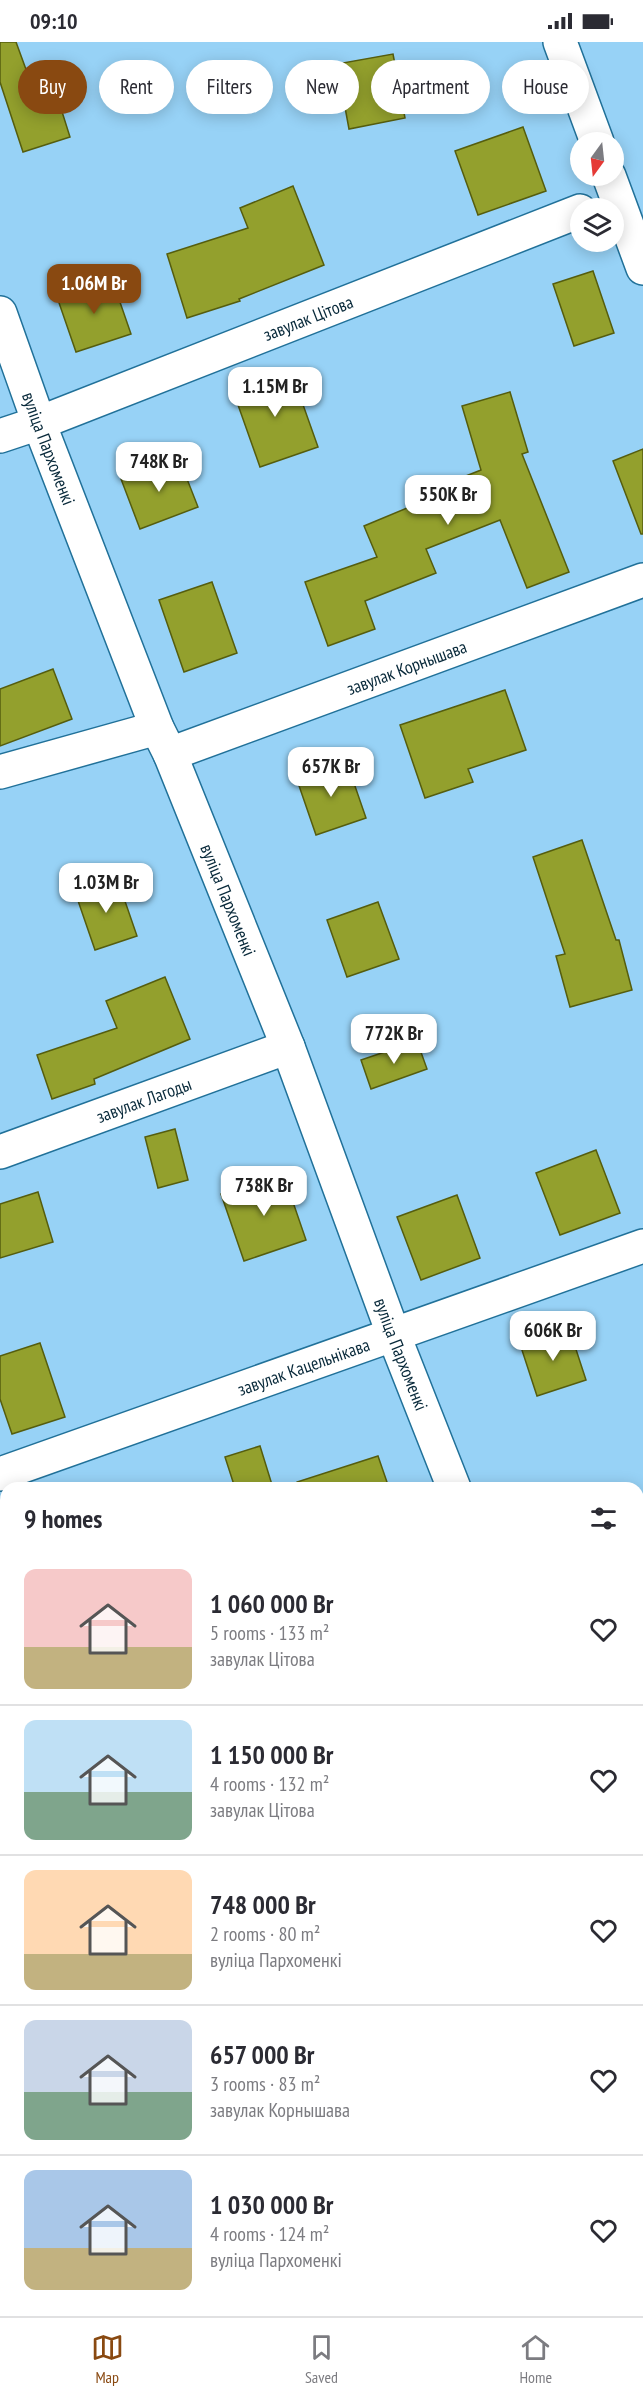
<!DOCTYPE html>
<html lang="en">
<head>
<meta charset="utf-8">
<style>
  body { margin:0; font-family:"PT Sans Narrow",sans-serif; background:#f2f2f3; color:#2b2b33; height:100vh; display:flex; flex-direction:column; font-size:22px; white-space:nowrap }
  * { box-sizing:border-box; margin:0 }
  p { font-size:20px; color:#7c7c81 }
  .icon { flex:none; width:33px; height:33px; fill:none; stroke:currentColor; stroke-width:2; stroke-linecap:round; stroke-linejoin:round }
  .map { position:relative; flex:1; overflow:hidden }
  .sheet { position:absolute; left:0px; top:1440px; width:644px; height:834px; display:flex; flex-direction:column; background:#fff; border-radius:18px 18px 0 0; box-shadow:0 3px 15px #0003 }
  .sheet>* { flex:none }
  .top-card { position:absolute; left:18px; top:18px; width:608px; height:54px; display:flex; gap:12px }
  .needle { width:39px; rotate:195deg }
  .tools { position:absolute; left:570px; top:90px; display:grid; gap:12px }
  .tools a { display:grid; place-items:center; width:54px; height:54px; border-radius:50%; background:#fff; box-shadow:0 3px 15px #0003; font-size:30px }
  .price { position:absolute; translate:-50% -51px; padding:0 14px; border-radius:12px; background:#fff; color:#222; font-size:20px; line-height:39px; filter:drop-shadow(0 2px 3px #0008) }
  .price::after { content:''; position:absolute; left:50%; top:36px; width:18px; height:14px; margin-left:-9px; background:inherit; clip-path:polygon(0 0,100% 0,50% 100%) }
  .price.selected { background:#894911; color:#fff }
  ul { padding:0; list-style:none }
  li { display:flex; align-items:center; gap:18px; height:150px; padding:0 24px }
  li+li { border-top:2px solid #e1e1e2 }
  li span { display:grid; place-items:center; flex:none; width:168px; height:120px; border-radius:12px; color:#555 }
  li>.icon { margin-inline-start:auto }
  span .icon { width:72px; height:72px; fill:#fffc; stroke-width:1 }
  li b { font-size:26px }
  h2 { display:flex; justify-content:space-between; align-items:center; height:72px; padding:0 24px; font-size:26px }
  .chip { padding:0 21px; border-radius:27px; background:#fff; box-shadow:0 3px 15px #0003; font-size:21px; line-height:54px }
  .chip.selected { background:#894911; color:#fff }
  .status { display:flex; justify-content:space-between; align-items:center; height:42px; padding:0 30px; background:#fff; direction:ltr }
  .status svg { height:16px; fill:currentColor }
  .tab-bar { display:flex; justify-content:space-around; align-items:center; height:84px; border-top:2px solid #e1e1e2; background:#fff; font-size:16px; color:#7c7c81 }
  .tab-bar a { display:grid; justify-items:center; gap:3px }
  .tab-bar .selected { color:#894911 }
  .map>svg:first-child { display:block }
</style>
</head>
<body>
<div class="status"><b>09:10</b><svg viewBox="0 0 49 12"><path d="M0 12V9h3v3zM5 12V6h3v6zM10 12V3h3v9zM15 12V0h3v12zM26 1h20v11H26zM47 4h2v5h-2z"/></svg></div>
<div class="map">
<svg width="643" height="2274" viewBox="0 0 643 2274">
  <rect width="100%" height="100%" fill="#97d2f6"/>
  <g fill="#93a02d" stroke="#555d0e" stroke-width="1.5">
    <polygon points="0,0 16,0 39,63 58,57 70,95 23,110 0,40"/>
    <polygon points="393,12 405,76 349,87 337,22"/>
    <polygon points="523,85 546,149 478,173 455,109"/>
    <polygon points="293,144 324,223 239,257 240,259 187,276 167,212 248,186 240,166"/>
    <polygon points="593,229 614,291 574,304 553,242"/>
    <polygon points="112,237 131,292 76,310 57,255"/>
    <polygon points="290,326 318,405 260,425 232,346"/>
    <polygon points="510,350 528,410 522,412 569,530 527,546 500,478 426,507 436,531 365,559 375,587 328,604 305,540 377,515 364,484 431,456 428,449 481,428 462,364"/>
    <polygon points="643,407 643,492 641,492 613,419"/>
    <polygon points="178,414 198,465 140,487 121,437"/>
    <polygon points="212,540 237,611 184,630 159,558"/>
    <polygon points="53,627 72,677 0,704 0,647"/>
    <polygon points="505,648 526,708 468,727 473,740 425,756 400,683"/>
    <polygon points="346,718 366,776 316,793 296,735"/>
    <polygon points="582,798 616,898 619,898 632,948 570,965 556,914 565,912 533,815"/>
    <polygon points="117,836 137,894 95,908 75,850"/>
    <polygon points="378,860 399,917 347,935 327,878"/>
    <polygon points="165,935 190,997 94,1037 95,1042 52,1057 37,1013 117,986 106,959"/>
    <polygon points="417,999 427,1027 371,1047 361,1018"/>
    <polygon points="175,1087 188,1138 158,1146 145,1095"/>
    <polygon points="596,1108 620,1171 560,1193 536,1131"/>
    <polygon points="283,1131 306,1198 244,1219 221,1152"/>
    <polygon points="38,1150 53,1200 0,1216 0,1162"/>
    <polygon points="457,1153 480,1216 421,1238 397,1175"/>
    <polygon points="569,1286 586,1338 537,1354 520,1302"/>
    <polygon points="40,1301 65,1375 12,1392 0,1357 0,1314"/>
    <polygon points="260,1404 273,1446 235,1446 225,1415"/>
    <polygon points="378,1414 389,1446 297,1446 297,1440"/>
  </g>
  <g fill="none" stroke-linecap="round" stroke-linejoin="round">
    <g stroke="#217199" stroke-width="36">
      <g id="minor">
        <polyline points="560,0 597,100"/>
        <polyline points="609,134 643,226"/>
        <path id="s1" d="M0,271L39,381L157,686L170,712L288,1005L394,1294L454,1446"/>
        <path id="s2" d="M0,394L39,381L580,169"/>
        <path id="s3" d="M170,712L643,538"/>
        <polyline points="0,730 157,686"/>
        <path id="s4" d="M0,1110L288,1005"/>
        <path id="s5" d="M0,1432L643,1204"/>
        <polyline points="0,1757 6,1755"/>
        <polyline points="0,1838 6,1855"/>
        <polyline points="638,1852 643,1850"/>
        <polyline points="638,1936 643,1951"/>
        <polyline points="0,2092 6,2090"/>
        <polyline points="638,2193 643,2191"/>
        <polyline points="159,2268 162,2274"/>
        <polyline points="406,2274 423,2268"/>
      </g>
    </g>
    <use href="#minor" stroke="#fff" stroke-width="33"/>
  </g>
  <g text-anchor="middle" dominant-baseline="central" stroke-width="5" stroke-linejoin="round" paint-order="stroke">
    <g font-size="18" fill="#072839" stroke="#97d2f6">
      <text stroke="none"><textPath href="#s2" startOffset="330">завулак Цітова</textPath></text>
      <text stroke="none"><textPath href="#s1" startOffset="144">вуліца Пархоменкі</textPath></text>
      <text stroke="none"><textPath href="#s3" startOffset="252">завулак Корнышава</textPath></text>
      <text stroke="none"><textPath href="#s1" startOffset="630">вуліца Пархоменкі</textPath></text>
      <text stroke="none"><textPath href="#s4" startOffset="153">завулак Лагоды</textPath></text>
      <text stroke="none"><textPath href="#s1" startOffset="1116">вуліца Пархоменкі</textPath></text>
      <text stroke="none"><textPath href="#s5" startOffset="322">завулак Кацельнікава</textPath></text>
    </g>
  </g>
</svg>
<div class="tools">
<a><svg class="needle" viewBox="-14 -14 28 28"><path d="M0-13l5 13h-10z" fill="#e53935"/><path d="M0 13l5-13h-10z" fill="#7c7c81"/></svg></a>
<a><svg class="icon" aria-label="layers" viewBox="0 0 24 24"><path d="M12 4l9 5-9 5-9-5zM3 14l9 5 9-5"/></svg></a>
</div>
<b class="price selected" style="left:94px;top:273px">1.06M Br</b>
<b class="price" style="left:275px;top:376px">1.15M Br</b>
<b class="price" style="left:159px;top:451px">748K Br</b>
<b class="price" style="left:448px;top:484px">550K Br</b>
<b class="price" style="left:331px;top:756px">657K Br</b>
<b class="price" style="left:106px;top:872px">1.03M Br</b>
<b class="price" style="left:394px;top:1023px">772K Br</b>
<b class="price" style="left:264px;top:1175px">738K Br</b>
<b class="price" style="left:553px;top:1320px">606K Br</b>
<div class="top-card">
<a class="chip selected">Buy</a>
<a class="chip">Rent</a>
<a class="chip">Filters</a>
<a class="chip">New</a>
<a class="chip">Apartment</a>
<a class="chip">House</a>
</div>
<section class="sheet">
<h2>9 homes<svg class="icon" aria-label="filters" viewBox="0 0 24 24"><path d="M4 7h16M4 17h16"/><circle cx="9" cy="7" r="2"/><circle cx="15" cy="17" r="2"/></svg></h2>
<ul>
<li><span style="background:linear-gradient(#f6c9c9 65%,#c2b280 0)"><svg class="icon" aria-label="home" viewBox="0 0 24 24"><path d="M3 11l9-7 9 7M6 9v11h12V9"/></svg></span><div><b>1 060 000 Br</b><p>5 rooms · 133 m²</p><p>завулак Цітова</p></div><svg class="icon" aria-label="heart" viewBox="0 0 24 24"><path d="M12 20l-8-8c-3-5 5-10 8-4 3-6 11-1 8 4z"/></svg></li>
<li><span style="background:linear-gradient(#bfe0f5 60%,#7fa58c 0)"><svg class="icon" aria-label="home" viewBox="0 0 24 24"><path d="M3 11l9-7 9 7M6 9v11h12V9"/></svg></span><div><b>1 150 000 Br</b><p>4 rooms · 132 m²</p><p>завулак Цітова</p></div><svg class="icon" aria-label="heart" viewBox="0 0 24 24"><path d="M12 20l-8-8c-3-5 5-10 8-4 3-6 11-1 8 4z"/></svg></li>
<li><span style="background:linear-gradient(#ffd9b3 70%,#c2b280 0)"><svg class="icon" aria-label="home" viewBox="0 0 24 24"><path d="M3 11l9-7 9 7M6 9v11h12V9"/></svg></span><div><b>748 000 Br</b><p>2 rooms · 80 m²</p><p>вуліца Пархоменкі</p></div><svg class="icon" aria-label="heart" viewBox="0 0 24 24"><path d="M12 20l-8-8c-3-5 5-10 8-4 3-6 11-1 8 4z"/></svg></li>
<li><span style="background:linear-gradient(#c9d6e8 60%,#7fa58c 0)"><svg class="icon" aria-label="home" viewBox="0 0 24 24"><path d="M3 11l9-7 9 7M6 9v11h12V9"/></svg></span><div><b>657 000 Br</b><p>3 rooms · 83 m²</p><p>завулак Корнышава</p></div><svg class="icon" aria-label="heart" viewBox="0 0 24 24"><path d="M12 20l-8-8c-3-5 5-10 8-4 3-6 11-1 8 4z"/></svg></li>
<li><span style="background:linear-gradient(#a9c7e8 65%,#c2b280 0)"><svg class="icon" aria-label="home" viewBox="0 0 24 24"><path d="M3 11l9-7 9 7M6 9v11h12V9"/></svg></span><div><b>1 030 000 Br</b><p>4 rooms · 124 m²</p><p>вуліца Пархоменкі</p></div><svg class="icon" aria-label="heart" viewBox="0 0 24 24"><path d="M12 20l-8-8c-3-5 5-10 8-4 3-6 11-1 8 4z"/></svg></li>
</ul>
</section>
</div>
<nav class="tab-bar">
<a class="selected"><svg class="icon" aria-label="map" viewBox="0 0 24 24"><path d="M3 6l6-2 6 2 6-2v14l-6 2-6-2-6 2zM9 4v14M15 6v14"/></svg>Map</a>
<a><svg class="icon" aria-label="saved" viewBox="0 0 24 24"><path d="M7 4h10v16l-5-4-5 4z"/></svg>Saved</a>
<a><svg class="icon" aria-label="home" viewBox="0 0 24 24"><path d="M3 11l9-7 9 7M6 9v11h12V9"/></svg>Home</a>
</nav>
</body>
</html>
